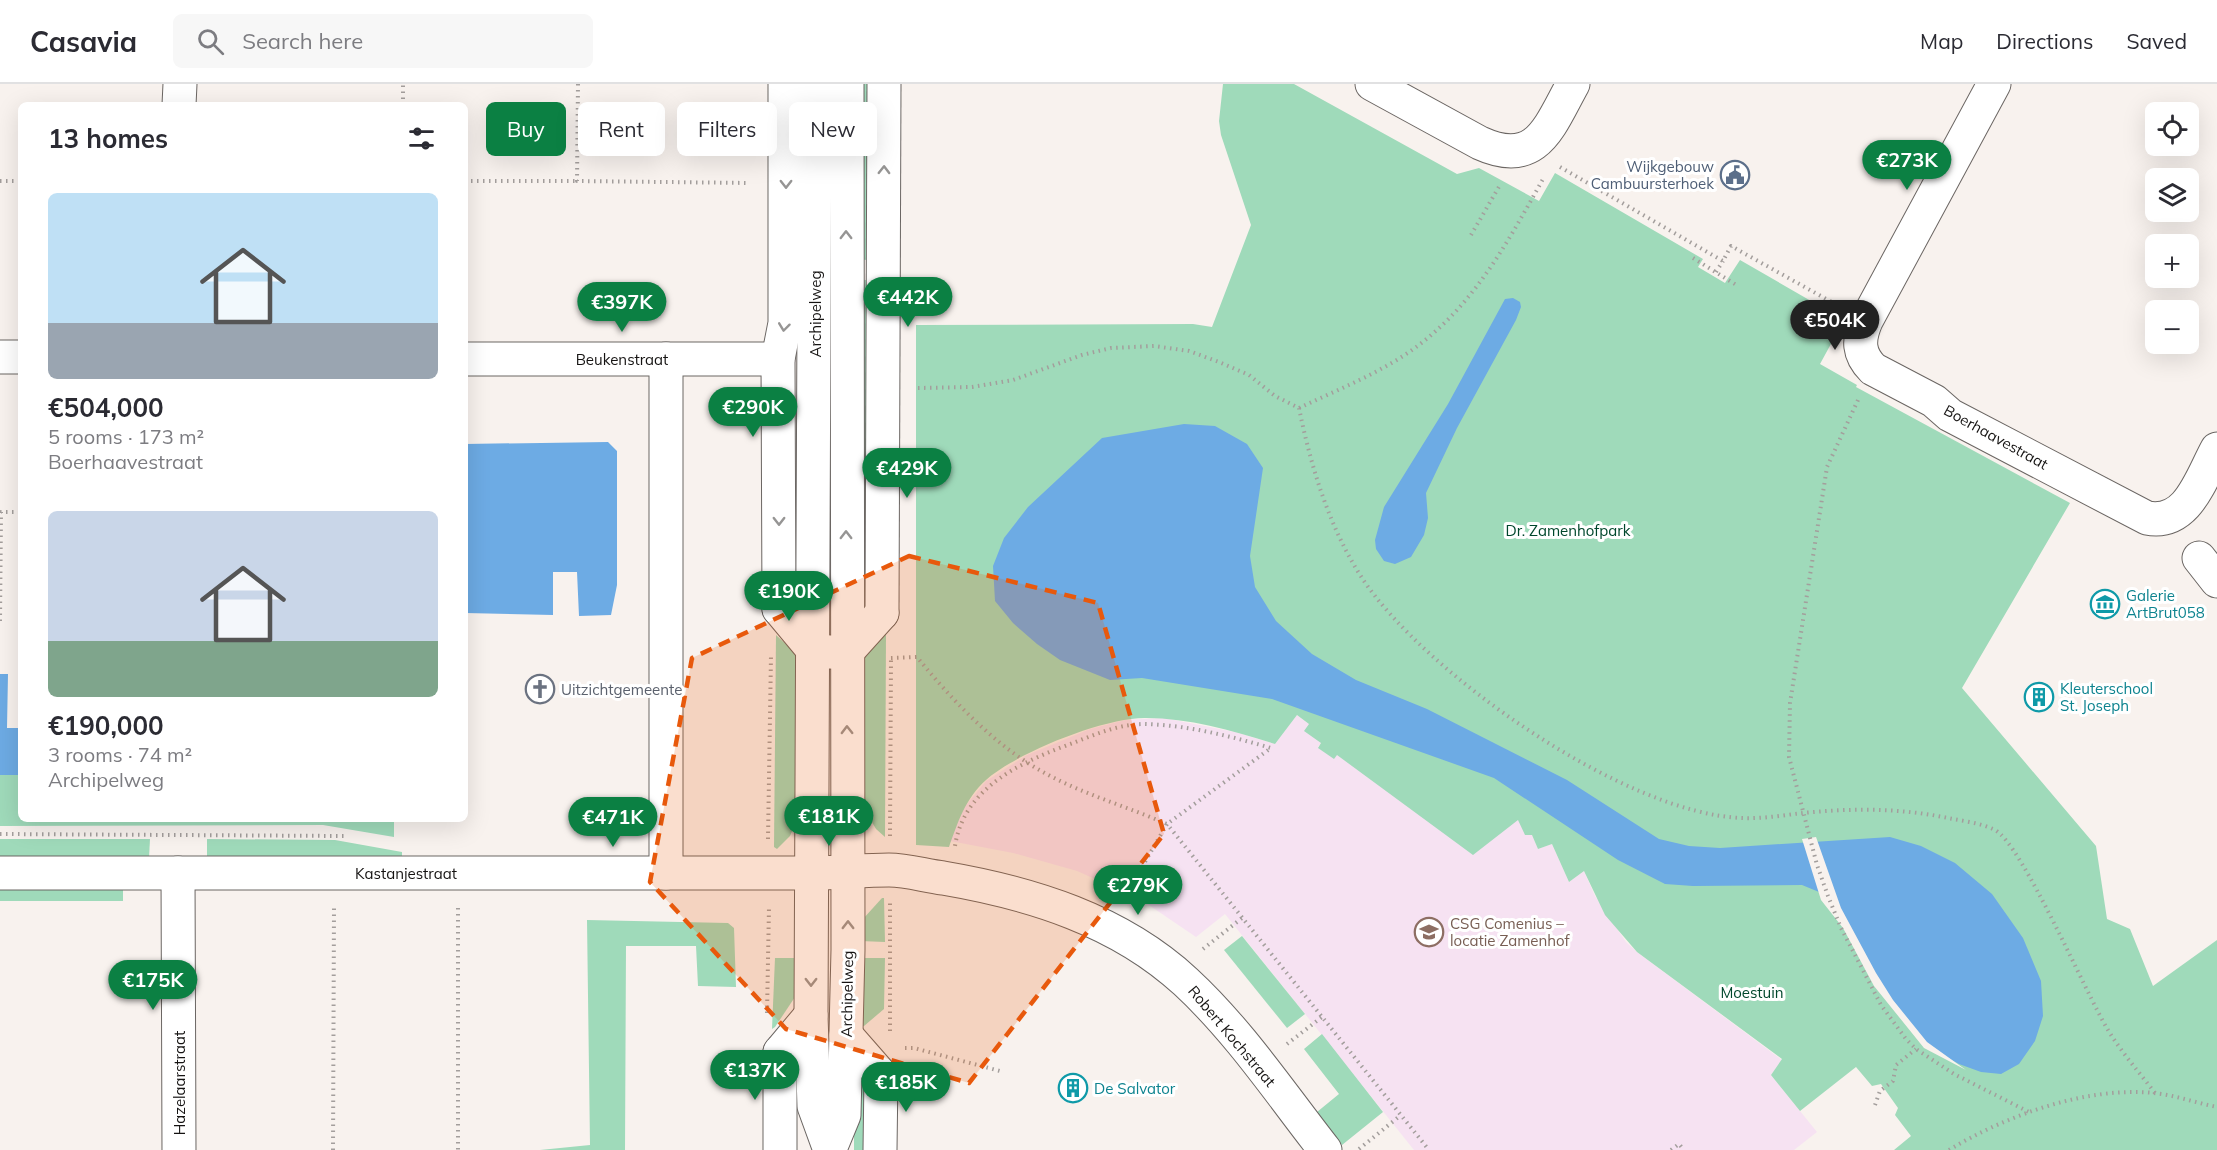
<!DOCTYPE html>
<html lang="en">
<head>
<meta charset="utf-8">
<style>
  body { margin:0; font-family:Mulish,sans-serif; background:#f7f7f7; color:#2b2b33; height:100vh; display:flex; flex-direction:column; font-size:22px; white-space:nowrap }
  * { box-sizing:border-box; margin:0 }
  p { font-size:20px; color:#7c7c81 }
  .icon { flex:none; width:33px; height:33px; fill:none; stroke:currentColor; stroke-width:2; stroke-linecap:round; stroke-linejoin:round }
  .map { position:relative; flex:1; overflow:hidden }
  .details { position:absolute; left:18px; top:18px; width:450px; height:720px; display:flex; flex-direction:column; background:#fff; border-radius:9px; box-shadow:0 6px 24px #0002 }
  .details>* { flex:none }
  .top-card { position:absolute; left:486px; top:18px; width:570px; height:54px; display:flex; gap:12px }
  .controls { position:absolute; left:2145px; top:18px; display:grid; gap:12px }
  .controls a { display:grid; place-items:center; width:54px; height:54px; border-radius:9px; background:#fff; box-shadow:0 6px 24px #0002; font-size:30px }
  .price { position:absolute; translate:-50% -51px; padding:0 14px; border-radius:21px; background:#0b8043; color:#fff; font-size:20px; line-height:39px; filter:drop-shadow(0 2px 3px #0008) }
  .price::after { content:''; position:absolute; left:50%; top:36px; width:18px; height:14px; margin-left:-9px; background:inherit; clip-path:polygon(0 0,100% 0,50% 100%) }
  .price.on { background:#222; color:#fff }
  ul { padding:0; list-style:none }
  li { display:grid; align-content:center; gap:12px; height:318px; padding:0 30px }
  li span { display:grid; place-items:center; height:186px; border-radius:9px; color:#555 }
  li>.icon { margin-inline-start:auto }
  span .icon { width:108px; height:108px; fill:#fffc; stroke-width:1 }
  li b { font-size:26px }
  h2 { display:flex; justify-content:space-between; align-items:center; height:72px; padding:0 30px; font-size:26px }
  .chip { padding:0 21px; border-radius:9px; background:#fff; box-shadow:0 6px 24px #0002; font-size:21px; line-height:54px }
  .chip.on { background:#0b8043; color:#fff }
  header { display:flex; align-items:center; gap:36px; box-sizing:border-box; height:84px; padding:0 30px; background:#fff; border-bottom:2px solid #e1e1e2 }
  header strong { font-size:28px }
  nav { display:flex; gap:33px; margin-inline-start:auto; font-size:21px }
  .search { width:420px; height:54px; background:#f7f7f7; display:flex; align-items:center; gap:15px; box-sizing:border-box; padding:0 21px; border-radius:9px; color:#7c7c81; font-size:22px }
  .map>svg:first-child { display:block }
</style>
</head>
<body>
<header>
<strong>Casavia</strong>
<div class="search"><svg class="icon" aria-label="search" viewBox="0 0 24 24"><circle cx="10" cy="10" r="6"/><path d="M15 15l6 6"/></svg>Search here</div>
<nav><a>Map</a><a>Directions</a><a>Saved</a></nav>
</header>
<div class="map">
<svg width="2217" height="1066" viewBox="0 0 2217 1066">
  <rect width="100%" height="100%" fill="#f8f2ee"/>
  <polygon fill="#f6e2f2" points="1297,631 1309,640 1321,659 1318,663 1518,735 1525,750 1532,751 1538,765 1552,760 1569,798 1584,787 1595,812 1626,858 1637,868 1782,976 1771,991 1817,1048 1794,1066 1414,1066 1225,830 1196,853 1140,815 1077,787 1013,769 950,757 962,726 986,697 1027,671 1090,645 1125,636 1164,634 1235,648 1275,660"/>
  <g fill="#9fdaba">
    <polygon points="856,0 868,0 867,176 856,175"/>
    <path d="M1223,0H1294L1457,90L1479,84L1539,117L1555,89L1703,175L1698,183L1725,199L1740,176L1844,236L1820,280L1857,301L1856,303L2070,419L1962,604L2096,762L2107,835L2130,845L2153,902L2217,856V1066H1894L1911,1052L1895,1031L1898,1024L1881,1000L1872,1002L1856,983L1800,1027L1771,991L1782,975L1637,868L1605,831L1584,787L1569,798L1552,760L1538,765L1532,751H1525L1518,736L1473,771L1337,671L1334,675L1318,664L1321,659L1304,647L1309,640L1297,631L1275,660C1233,647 1190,634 1146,634C1105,633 1016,669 986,696C965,715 958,738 949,763L916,761V241L1193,240L1212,243L1251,141L1221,51L1219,37Z"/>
    <polygon points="855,196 866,196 868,526 861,532"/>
    <polygon points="776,551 801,574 798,733 790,752 777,765 774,763"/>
    <polygon points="886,551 885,753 876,745 863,723 862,575 881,552"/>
    <polygon points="0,691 21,691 21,735 394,735 394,753 323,741 0,742"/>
    <polygon points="0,755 150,755 149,774 0,774"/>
    <polygon points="207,755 335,756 402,768 402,774 207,774"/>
    <rect x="0" y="804" width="123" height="13"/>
    <polygon points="882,814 884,814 885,858 860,857 863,835"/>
    <polygon points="587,836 728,839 734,844 736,903 698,902 696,862 626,862 625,1066 540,1066 590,1061"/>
    <polygon points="1242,852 1305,930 1287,944 1224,866"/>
    <polygon points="775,874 801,874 797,910 775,943 772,945"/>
    <polygon points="860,874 885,874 884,925 864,942 860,941"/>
    <polygon points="1322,950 1383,1028 1342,1061 1317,1028 1339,1010 1304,965"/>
    <polygon points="854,984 865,991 866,1066 854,1066"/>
  </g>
  <g fill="#6dabe4">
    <polygon points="1513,214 1520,218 1521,223 1516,236 1457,344 1426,409 1428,434 1424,451 1411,473 1395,480 1384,477 1376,465 1375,456 1384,423 1448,320 1505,215"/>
    <polygon points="1184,340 1215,342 1247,360 1263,384 1250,472 1255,503 1276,537 1312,570 1356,596 1427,625 1567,696 1659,755 1689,762 1720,764 1890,753 1921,762 1955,779 1992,810 2023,854 2041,897 2043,932 2035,957 2019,980 2001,990 1981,988 1959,980 1926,962 1904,938 1846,842 1819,808 1802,801 1693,802 1665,800 1618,776 1494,694 1272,615 1142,594 1110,596 1060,576 1037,560 1013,539 995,517 993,482 1004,454 1028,423 1102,354"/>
    <polygon points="608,358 617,367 617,501 611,531 579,532 577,488 553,488 553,531 465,529 465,360"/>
    <polygon points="0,590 8,590 7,644 21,644 21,691 0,691"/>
  </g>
  <polygon fill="#f8f2ee" points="1816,753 1841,824 1876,889 1893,916 1927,958 1966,986 1924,964 1874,902 1843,844 1821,816 1802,755"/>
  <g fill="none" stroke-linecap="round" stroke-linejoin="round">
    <g stroke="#6b6663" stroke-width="35">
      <g id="minor">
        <path d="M1372,0L1480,59C1537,85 1549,43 1573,0"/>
        <path d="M1994,0L1866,237C1858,256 1858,270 1873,285L1934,317L1950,331L2147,434C2188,442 2201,394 2217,365"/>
        <polyline points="179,21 180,0"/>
        <polyline points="0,273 21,273"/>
        <polyline points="465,275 778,275"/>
        <polyline points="2199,474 2217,497"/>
        <polyline points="779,525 778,275 785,239 785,0"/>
        <polyline points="882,529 884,0"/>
        <path d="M0,789H812C838,789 864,786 889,786C907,786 926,792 943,794C1031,809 1119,836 1186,898C1239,947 1281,1010 1325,1066"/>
        <polyline points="178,789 179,1066"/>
        <polyline points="666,789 666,275"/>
        <polyline points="780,968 780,1066"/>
        <polyline points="880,1066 881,991"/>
      </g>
    </g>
    <g stroke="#6b6663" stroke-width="35">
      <g id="major">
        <polyline points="815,0 811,931 814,1022 830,1066"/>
        <polyline points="779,525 814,567 846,569 882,529"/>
        <polyline points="846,951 881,991"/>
        <polyline points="780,968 811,931"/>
        <polyline points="830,1065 844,1031 848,866 847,0"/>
      </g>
    </g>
    <g stroke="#a39e9c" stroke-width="4" stroke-dasharray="1.5 4.5" stroke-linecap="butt">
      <polyline points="578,0 577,97 749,99"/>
      <polyline points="403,21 403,0"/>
      <polyline points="1560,83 1723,177 1731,162 1837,221"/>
      <polyline points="0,97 21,97"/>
      <polyline points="465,97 577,97"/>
      <polyline points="1471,151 1500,101"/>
      <polyline points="1693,174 1738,202"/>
      <polyline points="1716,188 1723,177"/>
      <path d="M918,304L972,303L1013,296L1082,271L1111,264L1154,262L1189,267L1219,278L1249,291L1275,312L1299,324C1311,383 1329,443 1362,494C1425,590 1627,731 1743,734C1763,735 1784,731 1803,729C1852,724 1900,724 1948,734C1963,737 1981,739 1995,746C2022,760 2086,910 2108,946C2122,969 2139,988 2155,1009"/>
      <polyline points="1858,316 1827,383 1790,619 1789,673 1817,781 1828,812 1841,844 1881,921 1906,955 1916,965 1954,990 2029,1028"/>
      <path d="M1299,324C1341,304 1388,286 1424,257C1478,214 1510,154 1543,95"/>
      <polyline points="0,537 1,428 21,428"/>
      <path d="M891,574L917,573C952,616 994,661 1043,688C1082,710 1126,722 1167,740L1271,664C1230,652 1187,641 1144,640C1120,640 1096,650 1073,659C1024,677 964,702 955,762"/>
      <polyline points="0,750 345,752"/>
      <polyline points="890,752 891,574"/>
      <polyline points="768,755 771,571"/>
      <polyline points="1124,814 1167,740 1429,1066"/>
      <polyline points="458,824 458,1066"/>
      <polyline points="1203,865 1242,834"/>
      <polyline points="767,929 769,823"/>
      <polyline points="890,947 890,819"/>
      <polyline points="1287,960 1322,933"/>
      <polyline points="905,964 914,964 1000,987"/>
      <polyline points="1875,1021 1880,1007 1893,997 1896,981 1916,965"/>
      <polyline points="1359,1065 1401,1031"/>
      <polyline points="333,1066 334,823"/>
      <polyline points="1671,1066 1679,1060 1684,1066"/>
      <path d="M1949,1066C2005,1032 2087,1002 2154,1009C2175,1011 2196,1019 2217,1023"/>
    </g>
    <use href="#minor" stroke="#fff" stroke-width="33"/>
    <use href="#major" stroke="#fff" stroke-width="33"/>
  </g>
  <defs><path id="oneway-chevron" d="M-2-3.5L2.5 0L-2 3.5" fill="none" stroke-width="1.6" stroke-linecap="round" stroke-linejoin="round" transform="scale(1.5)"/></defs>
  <g stroke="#969594">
    <use href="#oneway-chevron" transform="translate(884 86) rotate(-89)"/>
    <use href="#oneway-chevron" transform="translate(786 100) rotate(90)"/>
    <use href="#oneway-chevron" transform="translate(846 151) rotate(-90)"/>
    <use href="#oneway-chevron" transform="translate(784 243) rotate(97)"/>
    <use href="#oneway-chevron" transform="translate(779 437) rotate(90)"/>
    <use href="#oneway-chevron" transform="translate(846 451) rotate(-90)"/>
    <use href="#oneway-chevron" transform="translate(847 646) rotate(-91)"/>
    <use href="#oneway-chevron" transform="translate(848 841) rotate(-90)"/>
    <use href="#oneway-chevron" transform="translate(811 898) rotate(90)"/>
  </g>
  <path fill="#e8590c" fill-opacity="0.2" stroke="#e8590c" stroke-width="4.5" stroke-dasharray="12 8" stroke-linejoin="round" d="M909,472L1098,519L1164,750L969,999L786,945L650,798L692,574Z"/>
  <defs>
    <g id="civic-ring" transform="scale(1.5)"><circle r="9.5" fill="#fff" stroke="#5c6f8a" stroke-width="1.5"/><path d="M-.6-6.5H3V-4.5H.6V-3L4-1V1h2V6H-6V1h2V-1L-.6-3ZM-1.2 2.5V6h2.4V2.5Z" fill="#5c6f8a"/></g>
    <g id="museum-ring" transform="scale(1.5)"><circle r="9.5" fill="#fff" stroke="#0f9aa8" stroke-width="1.5"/><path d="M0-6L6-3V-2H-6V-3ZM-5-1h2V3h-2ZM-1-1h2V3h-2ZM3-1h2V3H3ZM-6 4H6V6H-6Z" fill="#0f9aa8"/></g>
    <g id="church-ring" transform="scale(1.5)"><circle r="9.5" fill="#fff" stroke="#6b7280" stroke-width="1.5"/><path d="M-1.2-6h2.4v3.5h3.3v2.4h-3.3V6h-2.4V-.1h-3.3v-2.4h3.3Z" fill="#6b7280"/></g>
    <g id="building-ring" transform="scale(1.5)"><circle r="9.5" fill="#fff" stroke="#0f9aa8" stroke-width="1.5"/><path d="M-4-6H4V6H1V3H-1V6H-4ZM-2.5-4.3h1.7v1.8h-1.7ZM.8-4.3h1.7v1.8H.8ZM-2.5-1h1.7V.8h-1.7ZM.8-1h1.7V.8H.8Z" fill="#0f9aa8"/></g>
    <g id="school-ring" transform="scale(1.5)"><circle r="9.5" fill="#fff" stroke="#8d6e63" stroke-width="1.5"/><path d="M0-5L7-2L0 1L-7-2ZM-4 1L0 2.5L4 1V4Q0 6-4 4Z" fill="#8d6e63"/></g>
  </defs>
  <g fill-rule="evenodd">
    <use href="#civic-ring" x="1735" y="91"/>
    <use href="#museum-ring" x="2105" y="520"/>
    <use href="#church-ring" x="540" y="605"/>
    <use href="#building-ring" x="2039" y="613"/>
    <use href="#school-ring" x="1429" y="848"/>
    <use href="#building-ring" x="1073" y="1004"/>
  </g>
  <g text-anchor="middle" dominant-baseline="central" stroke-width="6" stroke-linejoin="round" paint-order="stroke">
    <g font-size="15" fill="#4e5e75" stroke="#fff" text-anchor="end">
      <text x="1714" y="82">Wijkgebouw<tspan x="1714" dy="17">Cambuursterhoek</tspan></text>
    </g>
    <g font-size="15" fill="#151312" stroke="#fff">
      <text transform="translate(815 230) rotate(-90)">Archipelweg</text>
      <text x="622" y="275">Beukenstraat</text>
      <text transform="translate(1996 353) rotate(29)">Boerhaavestraat</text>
      <text x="406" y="789">Kastanjestraat</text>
      <text transform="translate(847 910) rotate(-89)">Archipelweg</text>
      <text transform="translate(1232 952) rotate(50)">Robert Kochstraat</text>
      <text transform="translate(179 999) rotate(-90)">Hazelaarstraat</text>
    </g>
    <g font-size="15" fill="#00472c" stroke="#fff">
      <text x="1568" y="446">Dr. Zamenhofpark</text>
      <text x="1752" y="908">Moestuin</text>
    </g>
    <g font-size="15" fill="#0d838f" stroke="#fff" text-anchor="start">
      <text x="2126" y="511">Galerie<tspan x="2126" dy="17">ArtBrut058</tspan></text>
      <text x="2060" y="604">Kleuterschool<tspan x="2060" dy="17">St. Joseph</tspan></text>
      <text x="1094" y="1004">De Salvator</text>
    </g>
    <g font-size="15" fill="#5b616d" stroke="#fff" text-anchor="start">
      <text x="561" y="605">Uitzichtgemeente</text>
    </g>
    <g font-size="15" fill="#785e54" stroke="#fff" text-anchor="start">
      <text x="1450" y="839">CSG Comenius –<tspan x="1450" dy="17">locatie Zamenhof</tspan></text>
    </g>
  </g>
</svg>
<div class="controls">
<a><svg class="icon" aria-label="locate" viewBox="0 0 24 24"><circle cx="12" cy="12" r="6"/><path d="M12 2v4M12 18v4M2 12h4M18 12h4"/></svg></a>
<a><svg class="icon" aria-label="layers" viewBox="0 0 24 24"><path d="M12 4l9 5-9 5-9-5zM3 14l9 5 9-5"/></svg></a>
<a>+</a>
<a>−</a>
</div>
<b class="price" style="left:1907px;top:107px">€273K</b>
<b class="price" style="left:908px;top:244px">€442K</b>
<b class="price" style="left:622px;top:249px">€397K</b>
<b class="price on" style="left:1835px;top:267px">€504K</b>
<b class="price" style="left:753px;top:354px">€290K</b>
<b class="price" style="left:907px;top:415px">€429K</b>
<b class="price" style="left:789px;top:538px">€190K</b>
<b class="price" style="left:829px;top:763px">€181K</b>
<b class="price" style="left:613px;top:764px">€471K</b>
<b class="price" style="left:1138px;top:832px">€279K</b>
<b class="price" style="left:153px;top:927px">€175K</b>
<b class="price" style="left:755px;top:1017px">€137K</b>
<b class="price" style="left:906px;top:1029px">€185K</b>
<div class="top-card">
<a class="chip on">Buy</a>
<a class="chip">Rent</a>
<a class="chip">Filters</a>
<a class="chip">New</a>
</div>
<section class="details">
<h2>13 homes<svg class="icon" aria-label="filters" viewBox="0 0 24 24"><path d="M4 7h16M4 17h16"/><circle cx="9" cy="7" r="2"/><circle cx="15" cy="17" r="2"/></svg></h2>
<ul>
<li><span style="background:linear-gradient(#bfe0f5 70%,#9aa5b1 0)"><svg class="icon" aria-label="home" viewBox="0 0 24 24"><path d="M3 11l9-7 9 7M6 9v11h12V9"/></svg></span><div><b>€504,000</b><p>5 rooms · 173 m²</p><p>Boerhaavestraat</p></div></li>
<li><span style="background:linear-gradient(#c9d6e8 70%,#7fa58c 0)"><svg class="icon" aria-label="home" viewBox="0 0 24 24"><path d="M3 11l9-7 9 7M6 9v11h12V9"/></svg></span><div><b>€190,000</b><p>3 rooms · 74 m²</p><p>Archipelweg</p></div></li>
</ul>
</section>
</div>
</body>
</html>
